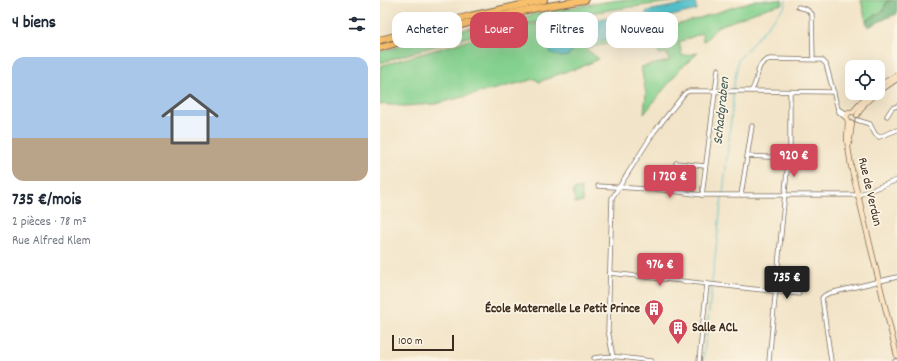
<!DOCTYPE html>
<html lang="fr">
<head>
<meta charset="utf-8">
<style>
  body { margin:0; font-family:Dekko,sans-serif; background:#f2f2f3; color:#1f2937; height:100vh; display:flex; flex-direction:column; font-size:15px; white-space:nowrap }
  * { box-sizing:border-box; margin:0 }
  p { font-size:13px; color:#747a83 }
  .icon { flex:none; width:22px; height:22px; fill:none; stroke:currentColor; stroke-width:2; stroke-linecap:round; stroke-linejoin:round }
  .map { position:relative; flex:1; overflow:hidden }
  .side { display:flex; flex-direction:column; background:#fff; width:380px }
  .side>* { flex:none }
  .top-card { position:absolute; left:12px; top:12px; width:380px; height:36px; display:flex; gap:8px }
  .fabs { position:absolute; left:465px; top:60px; display:grid; gap:8px }
  .fabs a { display:grid; place-items:center; width:40px; height:40px; border-radius:8px; background:#fff; box-shadow:0 4px 16px #0002; font-size:20px }
  .scale { position:absolute; left:12px; bottom:10px; width:62px; box-sizing:border-box; padding-left:4px; border:2px solid #3b2a1e; border-top:0; font-size:11px; line-height:14px; white-space:nowrap; color:#3b2a1e; -webkit-text-stroke:3px #fcf5e5; paint-order:stroke }
  .price { position:absolute; translate:-50% -34px; padding:0 9px; border-radius:4px; background:#d1495b; color:#fff; font-size:13px; line-height:26px; filter:drop-shadow(0 1px 2px #0008) }
  .price::after { content:''; position:absolute; left:50%; top:24px; width:12px; height:9px; margin-left:-6px; background:inherit; clip-path:polygon(0 0,100% 0,50% 100%) }
  .price.current { background:#222; color:#fff }
  ul { padding:0; list-style:none }
  li { display:grid; align-content:center; gap:8px; height:212px; padding:0 12px }
  li span { display:grid; place-items:center; height:124px; border-radius:12px; color:#555 }
  li>.icon { margin-inline-start:auto }
  span .icon { width:72px; height:72px; fill:#fffc; stroke-width:1 }
  li b { font-size:17px }
  h2 { display:flex; justify-content:space-between; align-items:center; height:48px; padding:0 12px; font-size:17px }
  .chip { padding:0 14px; border-radius:12px; background:#fff; box-shadow:0 4px 16px #0002; font-size:14px; line-height:36px }
  .chip.current { background:#d1495b; color:#fff }
  main { display:flex; flex:1; min-height:0 }
  .map>svg:first-child { display:block }
</style>
</head>
<body>
<main>
<section class="side">
<h2>4 biens<svg class="icon" aria-label="filters" viewBox="0 0 24 24"><path d="M4 7h16M4 17h16"/><circle cx="9" cy="7" r="2"/><circle cx="15" cy="17" r="2"/></svg></h2>
<ul>
<li><span style="background:linear-gradient(#a9c7e8 65%,#b9a48a 0)"><svg class="icon" aria-label="home" viewBox="0 0 24 24"><path d="M3 11l9-7 9 7M6 9v11h12V9"/></svg></span><div><b>735 €/mois</b><p>2 pièces · 78 m²</p><p>Rue Alfred Klem</p></div></li>
</ul>
</section>
<div class="map">
<svg width="517" height="361" viewBox="0 0 517 361">
  <rect width="100%" height="100%" fill="#fcf5e5"/>
  <filter id="ink" filterUnits="userSpaceOnUse"><feTurbulence type="fractalNoise" baseFrequency=".025" numOctaves="2"/><feDisplacementMap in="SourceGraphic" scale="8" xChannelSelector="R" yChannelSelector="G"/><feConvolveMatrix kernelMatrix="1 2 1 2 8 2 1 2 1" color-interpolation-filters="sRGB"/></filter>
  <filter id="wash" filterUnits="userSpaceOnUse"><feTurbulence type="fractalNoise" baseFrequency=".012" numOctaves="4" result="noise"/><feDisplacementMap in="SourceGraphic" scale="16" xChannelSelector="R" yChannelSelector="G"/><feGaussianBlur stdDeviation="0.9" result="paint"/><feColorMatrix in="noise" values="0 0 0 0 0 0 0 0 0 0 0 0 0 0 0 0 0 1.4 0 .05"/><feComposite in="paint" operator="in"/></filter>
  <g filter="url(#wash)">
    <rect width="100%" height="100%" fill="#f2e4c8"/>
    <g fill="#85d18f" stroke="#607e56">
      <path d="M238,0H308C240,8 172,17 105,33C69,41 35,52 0,63V52C78,29 157,12 238,0Z"/>
      <polygon points="376,0 402,0 403,4 387,8 337,27 326,40 323,41 322,33 299,42 302,56 318,53 300,69 264,114 266,94 261,67 289,61 287,53 279,54 266,31 304,23"/>
      <polygon points="481,0 513,0 506,2 504,10 486,21"/>
      <path d="M177,20L180,22L183,27L170,45L188,56L196,46L202,43L246,36L258,33L260,28L259,33L256,38L234,43L205,48L219,59L194,70L192,69L159,82L155,79L55,104L23,106L0,104V66C59,49 117,30 177,20Z"/>
      <polygon points="201,188 203,202 195,203 193,190"/>
    </g>
    <polygon fill="#6cb37a" stroke="#546e4c" points="513,0 517,0 517,14 511,16 488,27 486,21 504,10 506,2"/>
    <g fill="#53c0c9" stroke="#477574">
      <polygon points="315,2 317,10 270,21 268,21 266,13 267,11"/>
      <polygon points="249,13 255,16 260,28 258,33 246,36 202,43 196,46 188,56 181,57 170,52 170,45 183,27"/>
    </g>
    <g fill="none" stroke-linecap="round" stroke-linejoin="round">
      <g stroke="#53c0c9" stroke-width="1">
        <polyline points="353,90 358,60 405,6 406,0"/>
        <polyline points="343,194 353,101 353,93"/>
        <polyline points="332,283 342,197"/>
        <polyline points="323,361 332,286"/>
      </g>
    </g>
  </g>
  <g filter="url(#ink)">
    <g fill="none" stroke-linecap="round" stroke-linejoin="round">
      <g stroke="#7b6b5a" stroke-width="5">
        <g id="street">
          <polyline points="418,7 426,9 432,14 433,59"/>
          <polyline points="371,91 454,92"/>
          <polyline points="507,116 512,108 517,106"/>
          <polyline points="466,118 459,112 458,109 468,114"/>
          <polyline points="477,120 490,124 495,134 499,137 517,130"/>
          <polyline points="367,156 410,158"/>
          <polyline points="296,163 325,166"/>
          <polyline points="218,186 284,190 322,195 478,195 517,180"/>
          <polyline points="322,195 338,69"/>
          <polyline points="361,195 372,126"/>
          <polyline points="230,273 419,294"/>
          <path d="M233,357L228,330L232,198L274,132L305,93L309,91H371C381,78 373,64 390,59L442,60L446,64L458,109"/>
          <path d="M214,358C232,354 253,359 271,361"/>
          <polyline points="319,361 327,284"/>
          <polyline points="389,361 407,171 410,155 410,92"/>
          <polyline points="451,361 442,298 445,295 450,293 517,277"/>
          <polyline points="515,361 517,361"/>
        </g>
      </g>
      <g stroke="#7b6b5a" stroke-width="6">
        <g id="secondary">
          <polyline points="498,86 517,75"/>
          <polyline points="498,92 517,79"/>
          <polyline points="473,112 469,112 466,117 468,121 467,140 471,166 517,356"/>
          <polyline points="473,112 489,93"/>
          <polyline points="477,115 485,103 496,93"/>
          <polyline points="469,144 472,123"/>
        </g>
      </g>
      <g stroke="#7b6b5a" stroke-width="8">
        <g id="highway">
          <polyline points="0,40 90,16 164,0"/>
          <path d="M0,48C67,27 136,10 205,0"/>
        </g>
      </g>
      <use href="#street" stroke="#fff" stroke-width="3.5"/>
      <use href="#secondary" stroke="#fce5c4" stroke-width="4.5"/>
      <use href="#highway" stroke="#f8bf6c" stroke-width="6"/>
    </g>
  </g>
  <defs>
    <g id="building-pin" transform="scale(1)"><path d="M0 17L-7.5 6A9.5 9.5 0 1 1 7.5 6Z" fill="#d1495b" stroke="#fcf5e5"/><path d="M-4-6H4V6H1V3H-1V6H-4ZM-2.5-4.3h1.7v1.8h-1.7ZM.8-4.3h1.7v1.8H.8ZM-2.5-1h1.7V.8h-1.7ZM.8-1h1.7V.8H.8Z" fill="#fff"/></g>
  </defs>
  <g fill-rule="evenodd">
    <use href="#building-pin" x="274" y="309"/>
    <use href="#building-pin" x="298" y="328"/>
  </g>
  <g text-anchor="middle" dominant-baseline="central" stroke-width="3.5" stroke-linejoin="round" paint-order="stroke">
    <g font-size="13" fill="#3b2a1e" stroke="#fcf5e5">
      <text transform="translate(489 192) rotate(77)">Rue de Verdun</text>
    </g>
    <g font-size="13" font-weight="bold" fill="#3b2a1e" stroke="#fcf5e5" text-anchor="end">
      <text x="260" y="309">École Maternelle Le Petit Prince</text>
      <text x="312" y="328" text-anchor="start">Salle ACL</text>
    </g>
    <g font-size="14" font-style="italic" fill="#425751" stroke="#fcf5e5">
      <text transform="translate(342 111) rotate(-84)">Schadgraben</text>
    </g>
  </g>
</svg>
<div class="fabs">
<a><svg class="icon" aria-label="locate" viewBox="0 0 24 24"><circle cx="12" cy="12" r="6"/><path d="M12 2v4M12 18v4M2 12h4M18 12h4"/></svg></a>
</div>
<div class="scale">100 m</div>
<b class="price" style="left:414px;top:178px">920 €</b>
<b class="price" style="left:290px;top:199px">1 720 €</b>
<b class="price" style="left:280px;top:287px">976 €</b>
<b class="price current" style="left:407px;top:300px">735 €</b>
<div class="top-card">
<a class="chip">Acheter</a>
<a class="chip current">Louer</a>
<a class="chip">Filtres</a>
<a class="chip">Nouveau</a>
</div>
</div>
</main>
</body>
</html>
